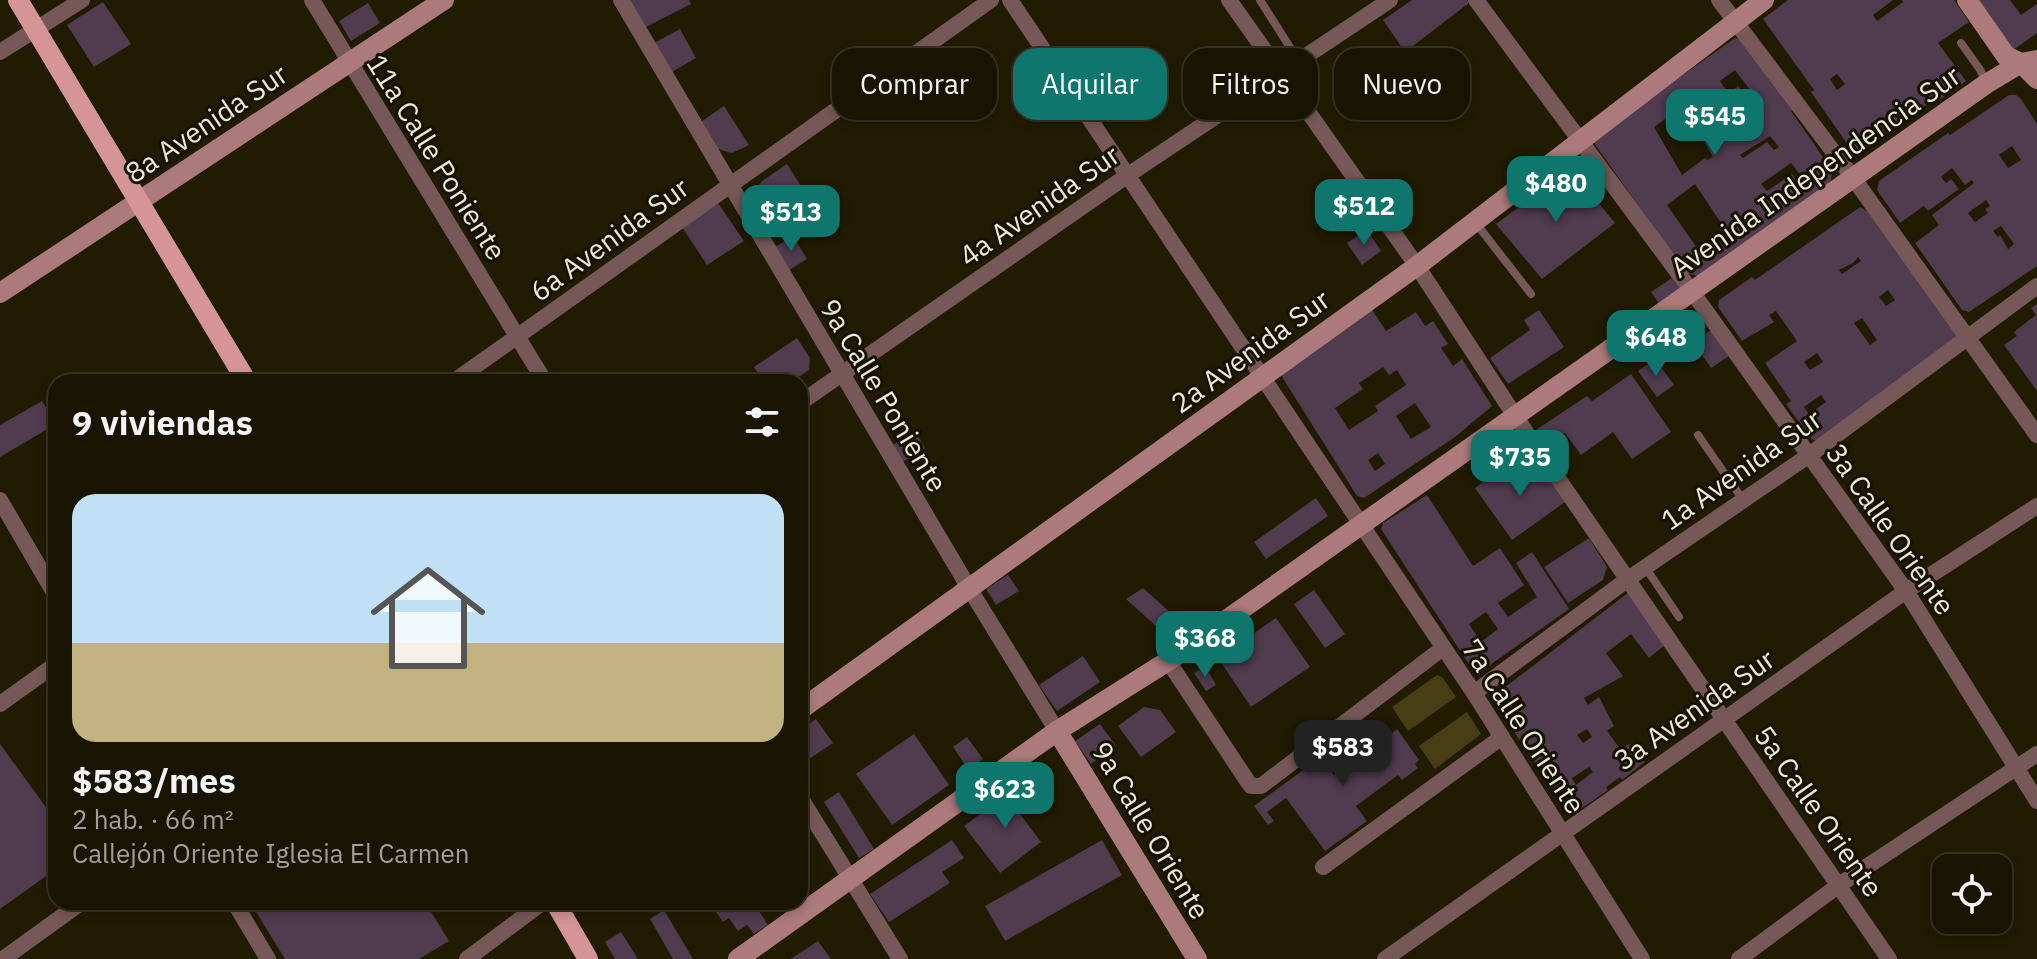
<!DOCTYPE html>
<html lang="es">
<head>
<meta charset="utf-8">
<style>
  body { margin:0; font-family:"IBM Plex Sans",sans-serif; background:#221d0c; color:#f1f3f6; height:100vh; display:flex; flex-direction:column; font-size:30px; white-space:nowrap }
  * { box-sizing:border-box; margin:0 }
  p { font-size:26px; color:#9f9e99 }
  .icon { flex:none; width:44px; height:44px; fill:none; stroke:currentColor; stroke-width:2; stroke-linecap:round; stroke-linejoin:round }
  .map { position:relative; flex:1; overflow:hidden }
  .sheet { position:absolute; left:48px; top:374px; width:760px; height:536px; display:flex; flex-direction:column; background:#191402; border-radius:24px; box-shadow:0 4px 12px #0003,0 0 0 2px #373324 }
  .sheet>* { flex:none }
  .hud { position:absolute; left:832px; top:48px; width:760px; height:72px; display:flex; gap:16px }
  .tools { position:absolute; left:1932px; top:854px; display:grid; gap:16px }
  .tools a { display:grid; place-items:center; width:80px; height:80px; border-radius:16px; background:#191402; box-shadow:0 4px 12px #0003,0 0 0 2px #373324; font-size:40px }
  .price { position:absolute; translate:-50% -68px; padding:0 18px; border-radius:16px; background:#0f766e; color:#fff; font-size:26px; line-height:52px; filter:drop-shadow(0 2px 4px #0008) }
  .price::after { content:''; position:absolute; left:50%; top:48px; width:24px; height:18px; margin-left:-12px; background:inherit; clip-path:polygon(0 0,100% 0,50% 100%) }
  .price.selected { background:#222; color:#fff }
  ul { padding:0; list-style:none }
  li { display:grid; align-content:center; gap:16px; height:424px; padding:0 24px }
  li span { display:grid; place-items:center; height:248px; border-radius:24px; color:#555 }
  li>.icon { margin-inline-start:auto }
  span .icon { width:144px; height:144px; fill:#fffc; stroke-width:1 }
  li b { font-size:34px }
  h2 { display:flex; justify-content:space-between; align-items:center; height:96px; padding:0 24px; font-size:34px }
  .pill { padding:0 28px; border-radius:24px; background:#191402; box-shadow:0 4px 12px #0003,0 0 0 2px #373324; font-size:28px; line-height:72px }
  .pill.selected { background:#0f766e; color:#fff }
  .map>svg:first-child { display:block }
</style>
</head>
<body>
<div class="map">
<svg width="2037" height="959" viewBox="0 0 2037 959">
  <rect width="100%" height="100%" fill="#211b02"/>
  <g fill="#473f13">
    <polygon points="1437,675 1442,677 1456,697 1408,731 1392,707"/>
    <polygon points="1467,712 1481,734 1435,769 1419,746"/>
  </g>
  <g fill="#503b4f" fill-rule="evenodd">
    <polygon points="630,0 689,0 691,4 642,29"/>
    <polygon points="1412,0 1467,0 1469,3 1405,52 1383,20"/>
    <path d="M1788,0H1893L1873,15L1877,21L1903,2L1902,0H1954L1969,22L1938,43L1966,81L1934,104L1932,101L1855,155L1811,92L1814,90L1763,19ZM1837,74L1845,84L1837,90L1830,79Z"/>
    <polygon points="1978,0 2010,0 2021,15 2037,4 2037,33 2013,50"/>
    <polygon points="103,2 131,44 94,67 67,25"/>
    <polygon points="368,3 380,23 351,41 339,21"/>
    <polygon points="680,29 696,58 670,73 654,43"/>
    <path d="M1735,38L1745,40L1793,109L1791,111L1832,170L1831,182L1698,276L1686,273L1594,143L1597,136ZM1735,70L1750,90L1744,95L1738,86L1729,94L1720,81ZM1684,106L1713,157L1707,160L1705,158L1682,175L1654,127ZM1770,136L1779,147L1774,150L1767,142L1743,158L1740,155ZM1791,163L1805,181L1800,185L1792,174L1767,191L1761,184ZM1695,184L1729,235L1702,255L1667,205Z"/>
    <path d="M2009,95H2016L2021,99L2037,124V266L1969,312L1962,310L1915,243L1939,225L1932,215L1974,183L1972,180L1965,185L1952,168L1941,177L1946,183L1951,179L1959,189L1928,211L1924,206L1900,223L1877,190L1879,181L1948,133L1950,135ZM2012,146L2021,160L2008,168L1999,155ZM1986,200L1990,206L1985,209L1988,213L1975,222L1968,213ZM2001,226L2014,244L2008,249L2000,235L1998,237L1993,231Z"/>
    <polygon points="724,106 749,145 732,153 717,149 699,123"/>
    <polygon points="787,164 813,205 781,225 760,192 759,185 762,181"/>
    <polygon points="1563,175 1579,179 1615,223 1542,279 1496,224"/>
    <polygon points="718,203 744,241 707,265 682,227"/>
    <path d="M1860,207L1867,211L1955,330L1957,337L1816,441L1810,438L1786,404L1791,401L1765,363L1797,341L1776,311L1769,315L1774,322L1742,341L1718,307L1719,300L1752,277L1755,280ZM1858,257L1861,261L1842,274L1839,270L1853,263ZM1888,290L1895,300L1886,306L1879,297ZM1862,318L1877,340L1870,345L1854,323ZM1817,353L1823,362L1810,370L1804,362ZM1821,395L1826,402L1809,414L1804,407Z"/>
    <polygon points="1367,230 1381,251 1362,265 1347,243"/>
    <polygon points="793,236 807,259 789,270 775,247"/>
    <polygon points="1672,278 1679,288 1679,297 1662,308 1651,292"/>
    <polygon points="2037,304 2037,391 2004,345 2017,336 2014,332 2036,315 2031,308"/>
    <path d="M1371,308L1386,331L1416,312L1425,326L1433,321L1448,344L1441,348L1453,366L1462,359L1492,406L1455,437L1364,498L1357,496L1279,372ZM1383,367L1389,375L1397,370L1406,385L1375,406L1378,411L1349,430L1335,408L1363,389L1359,383ZM1415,403L1431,427L1411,439L1396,416ZM1378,453L1385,464L1375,471L1368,460Z"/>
    <polygon points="1539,310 1564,347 1508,384 1490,358 1530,330 1524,320"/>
    <polygon points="1711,330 1729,356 1711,368 1693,342"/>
    <polygon points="797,338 810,358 809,370 791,382 764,382 754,367"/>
    <polygon points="1655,359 1674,385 1657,397 1638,371"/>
    <polygon points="1631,374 1671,432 1632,459 1613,432 1581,455 1565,433 1546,445 1536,430 1587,396 1592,401"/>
    <polygon points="42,401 56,424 0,457 0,425"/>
    <polygon points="915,431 925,448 901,463 891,446"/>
    <polygon points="1512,462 1521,474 1537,463 1565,502 1512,540 1475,488"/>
    <path d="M1427,495L1473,566L1500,548L1524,585L1498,603L1508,617L1537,597L1516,563L1532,552L1569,609L1476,675L1381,529L1383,523ZM1486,612L1498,629L1481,642L1469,624Z"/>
    <polygon points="1316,498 1328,516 1266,559 1254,542"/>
    <polygon points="1589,538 1607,567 1603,580 1568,603 1544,567"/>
    <polygon points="1008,575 1019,591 996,605 986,589"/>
    <polygon points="1143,588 1192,632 1175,643 1126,599"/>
    <polygon points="1314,590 1345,634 1325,648 1294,604"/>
    <path d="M1629,592L1665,645L1649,658L1631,634L1606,653L1623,676L1584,698L1588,705L1599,697L1614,726L1607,731L1621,750L1629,744L1645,762L1622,780L1620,777L1606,787L1608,790L1575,813L1568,811L1491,698ZM1587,729L1592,737L1583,743L1577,735ZM1589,767L1593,772L1576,785L1572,778Z"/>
    <polygon points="1276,618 1310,667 1251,707 1218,658"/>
    <polygon points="1083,656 1100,682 1057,711 1039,685"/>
    <polygon points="1205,666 1216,685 1206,691 1194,673"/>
    <polygon points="1144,707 1160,710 1176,732 1141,757 1118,726"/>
    <polygon points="816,719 833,743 800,765 800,730"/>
    <polygon points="1100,724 1116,746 1091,764 1075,741"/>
    <polygon points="1388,727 1392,733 1397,729 1407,743 1419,760 1415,764 1418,768 1402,780 1398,775 1356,806 1367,821 1325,851 1286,798 1267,812 1274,821 1268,825 1254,806 1321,757 1334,775 1376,744 1372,739"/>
    <polygon points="914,734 949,785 892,825 856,774"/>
    <polygon points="967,737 983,759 968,769 953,747"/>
    <polygon points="0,744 56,821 56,869 0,909"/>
    <polygon points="1019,785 1033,804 1020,814 1041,842 1000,873 964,826"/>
    <polygon points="839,792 874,849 859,858 824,802"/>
    <polygon points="952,840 964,858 942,872 950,883 889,922 870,894"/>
    <polygon points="1102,840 1122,875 1005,941 985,906"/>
    <polygon points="250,902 425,902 449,941 419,959 285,959"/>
    <polygon points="709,902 753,902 768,925 754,934 747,925 738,931 729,918 723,922"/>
    <polygon points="664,910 693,959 673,959 650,919"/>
    <polygon points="621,932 638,959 615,959 605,942"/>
    <polygon points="818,941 831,959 791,959"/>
  </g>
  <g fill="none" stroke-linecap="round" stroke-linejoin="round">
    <g stroke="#775858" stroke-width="8">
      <polyline points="1260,0 1298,60"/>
      <polyline points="1961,43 1981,71 1985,83"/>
      <polyline points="1475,222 1531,294"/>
      <polyline points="1698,435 1743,500"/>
      <polyline points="1645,567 1679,617"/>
    </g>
    <g stroke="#775858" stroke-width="16">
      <polyline points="312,0 545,382"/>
      <polyline points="621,0 969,588 1057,731"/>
      <polyline points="1010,0 1474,693 1642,959"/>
      <polyline points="1229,0 1417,266 1515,416 1889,959"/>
      <polyline points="1476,0 1693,293 1906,591 2037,801"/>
      <polyline points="1719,0 1854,179 2037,435"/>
      <polyline points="0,52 82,0"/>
      <polyline points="453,382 991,0"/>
      <polyline points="800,403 1128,175 1390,0"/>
      <polyline points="0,500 56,596"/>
      <polyline points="1168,661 1248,782 1251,786 1261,786 1443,648"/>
      <polyline points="1474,693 1628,579 1808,456 2037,286"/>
      <polyline points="0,704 56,664"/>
      <polyline points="800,797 900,959"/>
      <polyline points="1323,867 1502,737"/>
      <polyline points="234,902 268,959"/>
      <polyline points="3,959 82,902"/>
      <polyline points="467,959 543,902"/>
      <polyline points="1385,959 1906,591 2037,506"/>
      <polyline points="1739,959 1839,885 2037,754"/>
    </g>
    <g stroke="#ac7a7b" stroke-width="20">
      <polyline points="1967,0 2006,56 2021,63 2037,79"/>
      <polyline points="0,293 444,0"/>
      <polyline points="800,710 1417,266 1764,0"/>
      <polyline points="1057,731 1197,959"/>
      <polyline points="738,959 1057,731 1168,661 1986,84 2021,63 2037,60"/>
    </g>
    <g stroke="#d59496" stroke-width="20">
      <polyline points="18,0 247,382"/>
      <polyline points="555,902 588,959"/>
    </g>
  </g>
  <g text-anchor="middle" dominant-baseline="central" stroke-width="6" stroke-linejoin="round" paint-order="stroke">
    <g font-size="28" fill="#ece9d9" stroke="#171200">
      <text transform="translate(206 123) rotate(-34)">8a Avenida Sur</text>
      <text transform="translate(437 157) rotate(58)">11a Calle Poniente</text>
      <text transform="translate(1815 171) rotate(-35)">Avenida Independencia Sur</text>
      <text transform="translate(1039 205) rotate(-35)">4a Avenida Sur</text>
      <text transform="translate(609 239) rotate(-36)">6a Avenida Sur</text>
      <text transform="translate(1250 351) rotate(-36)">2a Avenida Sur</text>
      <text transform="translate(884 395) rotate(59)">9a Calle Poniente</text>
      <text transform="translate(1741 469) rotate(-35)">1a Avenida Sur</text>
      <text transform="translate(1891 529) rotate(55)">3a Calle Oriente</text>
      <text transform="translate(1694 709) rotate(-35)">3a Avenida Sur</text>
      <text transform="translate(1524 726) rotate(57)">7a Calle Oriente</text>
      <text transform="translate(1819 811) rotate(55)">5a Calle Oriente</text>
      <text transform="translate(1151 830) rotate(59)">9a Calle Oriente</text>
    </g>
  </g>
</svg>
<div class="tools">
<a><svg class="icon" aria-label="locate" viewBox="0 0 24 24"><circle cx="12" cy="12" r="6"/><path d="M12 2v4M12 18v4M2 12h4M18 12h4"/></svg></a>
</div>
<b class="price" style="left:1715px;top:157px">$545</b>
<b class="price" style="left:1556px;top:224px">$480</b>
<b class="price" style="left:1364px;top:247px">$512</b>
<b class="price" style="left:791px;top:253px">$513</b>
<b class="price" style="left:1656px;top:378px">$648</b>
<b class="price" style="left:1520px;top:498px">$735</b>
<b class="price" style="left:1205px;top:679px">$368</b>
<b class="price selected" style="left:1343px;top:788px">$583</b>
<b class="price" style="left:1005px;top:830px">$623</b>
<div class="hud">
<a class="pill">Comprar</a>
<a class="pill selected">Alquilar</a>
<a class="pill">Filtros</a>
<a class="pill">Nuevo</a>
</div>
<section class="sheet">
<h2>9 viviendas<svg class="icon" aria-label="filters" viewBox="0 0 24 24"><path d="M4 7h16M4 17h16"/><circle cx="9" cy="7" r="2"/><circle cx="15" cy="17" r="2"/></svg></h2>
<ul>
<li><span style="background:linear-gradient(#bfe0f5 60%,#c2b280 0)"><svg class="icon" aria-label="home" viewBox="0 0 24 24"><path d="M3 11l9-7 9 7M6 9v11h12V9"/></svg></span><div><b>$583/mes</b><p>2 hab. · 66 m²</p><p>Callejón Oriente Iglesia El Carmen</p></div></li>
</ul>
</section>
</div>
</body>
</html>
